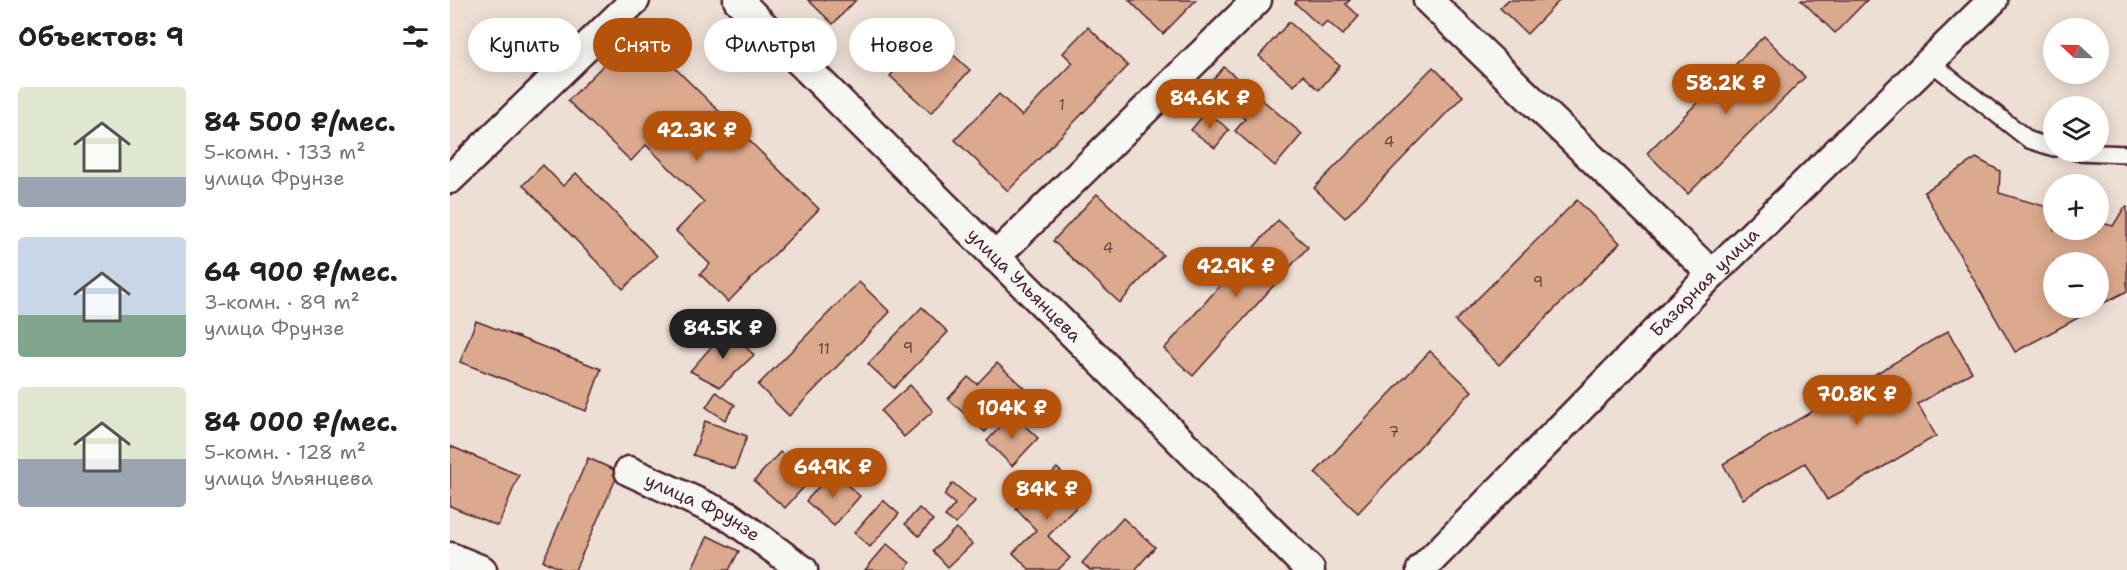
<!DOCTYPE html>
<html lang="ru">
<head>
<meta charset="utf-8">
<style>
  body { margin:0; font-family:"Shantell Sans",sans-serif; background:#f6f6f6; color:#202124; height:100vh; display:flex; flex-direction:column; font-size:22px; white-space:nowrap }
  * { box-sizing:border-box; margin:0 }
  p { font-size:20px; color:#757577 }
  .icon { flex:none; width:33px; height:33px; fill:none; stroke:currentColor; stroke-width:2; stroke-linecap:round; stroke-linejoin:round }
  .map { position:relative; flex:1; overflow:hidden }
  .drawer { display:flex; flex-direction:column; background:#fff; width:450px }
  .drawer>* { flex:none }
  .top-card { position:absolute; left:18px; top:18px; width:570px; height:54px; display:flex; gap:12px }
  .needle { width:39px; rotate:292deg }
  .tools { position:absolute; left:1593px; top:18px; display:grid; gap:12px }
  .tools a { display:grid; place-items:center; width:66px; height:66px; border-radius:50%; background:#fff; box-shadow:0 3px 15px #0003; font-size:30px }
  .price { position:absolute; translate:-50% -51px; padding:0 14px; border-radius:21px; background:#b45309; color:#fff; font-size:20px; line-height:39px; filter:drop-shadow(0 2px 3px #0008) }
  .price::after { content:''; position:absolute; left:50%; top:36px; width:18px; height:14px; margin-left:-9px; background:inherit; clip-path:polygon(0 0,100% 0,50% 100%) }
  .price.current { background:#222; color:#fff }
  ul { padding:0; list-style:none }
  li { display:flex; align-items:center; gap:18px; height:150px; padding:0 18px }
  li span { display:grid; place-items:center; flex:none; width:168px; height:120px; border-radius:6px; color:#555 }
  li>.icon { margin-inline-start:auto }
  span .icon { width:72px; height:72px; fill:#fffc; stroke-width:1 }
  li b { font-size:26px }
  h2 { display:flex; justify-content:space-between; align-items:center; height:72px; padding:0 18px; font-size:26px }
  .pill { padding:0 21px; border-radius:27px; background:#fff; box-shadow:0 3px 15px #0003; font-size:21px; line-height:54px }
  .pill.current { background:#b45309; color:#fff }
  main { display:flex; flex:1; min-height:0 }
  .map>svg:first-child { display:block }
</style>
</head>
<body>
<main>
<section class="drawer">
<h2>Объектов: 9<svg class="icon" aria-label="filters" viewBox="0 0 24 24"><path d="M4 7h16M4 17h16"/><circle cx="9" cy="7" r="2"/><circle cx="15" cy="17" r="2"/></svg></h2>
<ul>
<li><span style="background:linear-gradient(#dfe7d0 75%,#9aa5b1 0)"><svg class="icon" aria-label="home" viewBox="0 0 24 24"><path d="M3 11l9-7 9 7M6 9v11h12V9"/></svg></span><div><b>84 500 ₽/мес.</b><p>5-комн. · 133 m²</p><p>улица Фрунзе</p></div></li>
<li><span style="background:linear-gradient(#c9d6e8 65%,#7fa58c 0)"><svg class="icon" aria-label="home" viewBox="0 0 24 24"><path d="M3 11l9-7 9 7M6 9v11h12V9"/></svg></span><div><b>64 900 ₽/мес.</b><p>3-комн. · 89 m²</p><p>улица Фрунзе</p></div></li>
<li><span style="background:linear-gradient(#dfe7d0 60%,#9aa5b1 0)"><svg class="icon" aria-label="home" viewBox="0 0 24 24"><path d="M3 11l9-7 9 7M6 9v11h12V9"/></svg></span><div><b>84 000 ₽/мес.</b><p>5-комн. · 128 m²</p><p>улица Ульянцева</p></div></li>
</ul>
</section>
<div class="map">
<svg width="1677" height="570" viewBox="0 0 1677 570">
  <rect width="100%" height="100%" fill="#eedfd4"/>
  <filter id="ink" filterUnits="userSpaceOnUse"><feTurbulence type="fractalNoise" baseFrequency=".0167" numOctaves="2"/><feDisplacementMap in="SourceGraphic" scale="12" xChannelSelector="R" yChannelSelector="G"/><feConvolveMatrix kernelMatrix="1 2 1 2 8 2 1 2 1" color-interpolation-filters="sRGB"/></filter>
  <g filter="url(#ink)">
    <g fill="#dba98d" stroke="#4a1f2b" stroke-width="1.5">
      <polygon points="358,0 406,0 383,24"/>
      <polygon points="679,0 746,0 713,34"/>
      <polygon points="847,0 900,0 896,4 909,16 893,35 877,21 871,27 845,3"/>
      <polygon points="1058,0 1110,0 1077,34 1050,8"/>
      <polygon points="1351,0 1417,0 1385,33"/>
      <polygon points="839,22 890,66 869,90 853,75 844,86 809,56"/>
      <polygon points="638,27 678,66 558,191 505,140 549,94 572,116 623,63 613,53"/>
      <polygon points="187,31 369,209 278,302 250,274 260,264 226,231 254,202 196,145 181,161 118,101"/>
      <polygon points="479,33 520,70 481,113 440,76"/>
      <polygon points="1314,36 1355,77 1238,194 1197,153"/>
      <polygon points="774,67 852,134 825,166 785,131 795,119 757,87"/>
      <polygon points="983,67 1013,96 895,218 864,188"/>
      <polygon points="757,111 779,130 765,148 741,130"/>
      <polygon points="1526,158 1550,171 1549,193 1604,209 1604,230 1648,230 1648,222 1663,226 1674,208 1677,207 1677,291 1648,306 1648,262 1604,262 1604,308 1646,308 1565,352 1474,192"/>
      <polygon points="93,165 113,186 126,173 207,256 173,289 73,185"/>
      <polygon points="647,194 713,255 670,303 603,241"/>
      <polygon points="1127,200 1170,243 1049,365 1005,321"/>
      <polygon points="828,220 858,247 743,376 714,349"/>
      <polygon points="409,282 440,312 339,416 308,385"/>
      <polygon points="472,307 498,332 444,388 418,364"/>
      <polygon points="26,321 151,369 136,411 10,362"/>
      <polygon points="277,329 304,355 270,387 240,371"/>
      <polygon points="1498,331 1522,372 1468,404 1486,436 1377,500 1355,463 1293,499 1273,464"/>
      <polygon points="980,351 1022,391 908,513 865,473"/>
      <polygon points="547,363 574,388 535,432 498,399 518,377 527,384"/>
      <polygon points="460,385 483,411 454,437 431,411"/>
      <polygon points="266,392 285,405 275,420 256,407"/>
      <polygon points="562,414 588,438 562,466 537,441"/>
      <polygon points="255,421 297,436 285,469 243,455"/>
      <polygon points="0,446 69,475 48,526 0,506"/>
      <polygon points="330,452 361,479 335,508 304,481"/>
      <polygon points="138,458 169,472 125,570 114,570 93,561"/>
      <polygon points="607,468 636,497 598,536 620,558 608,570 580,570 563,553 586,530 566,509"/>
      <polygon points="382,472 410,496 384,526 356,501"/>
      <polygon points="503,483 525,501 506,524 495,516 505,504 494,495"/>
      <polygon points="433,500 449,514 420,547 404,533"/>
      <polygon points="469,508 483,520 469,536 455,524"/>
      <polygon points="673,518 705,547 685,570 640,570 632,563"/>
      <polygon points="506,528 522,544 498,567 483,551"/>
      <polygon points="258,536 289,551 279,570 246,570 242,568"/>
      <polygon points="437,544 460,563 455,570 415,570"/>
    </g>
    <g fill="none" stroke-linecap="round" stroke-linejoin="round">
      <g stroke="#4a1f2b" stroke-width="20">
        <g id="lane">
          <polyline points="1480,62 1579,140 1604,148"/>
          <polyline points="1626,152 1677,154"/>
        </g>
      </g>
      <g stroke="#4a1f2b" stroke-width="33">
        <g id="street">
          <path id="s1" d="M288,0L860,570"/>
          <polyline points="978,0 1262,274"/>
          <polyline points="0,179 185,0"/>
          <polyline points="545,257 807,0"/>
          <path id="s2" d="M179,471L280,517L353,570"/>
          <polyline points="0,557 32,570"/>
          <path id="s3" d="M971,570L1262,274L1543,0"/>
        </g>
      </g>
      <use href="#lane" stroke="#f6f6f2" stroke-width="15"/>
      <use href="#street" stroke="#f6f6f2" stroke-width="28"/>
    </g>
  </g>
  <g text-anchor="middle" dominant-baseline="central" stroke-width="5" stroke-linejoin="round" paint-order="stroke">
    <g font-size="15" fill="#6e4244">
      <text x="612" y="105">1</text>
      <text x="939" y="142">4</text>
      <text x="658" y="248">4</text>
      <text x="1088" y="282">9</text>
      <text x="458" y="348">9</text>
      <text x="374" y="349">11</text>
      <text x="944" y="432">7</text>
    </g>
    <g font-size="18" fill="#4a1f2b" stroke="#f6f6f2">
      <text stroke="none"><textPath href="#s3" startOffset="404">Базарная улица</textPath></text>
      <text stroke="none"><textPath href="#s1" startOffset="404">улица Ульянцева</textPath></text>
      <text stroke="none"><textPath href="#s2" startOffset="82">улица Фрунзе</textPath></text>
    </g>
  </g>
</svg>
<div class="tools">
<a><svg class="needle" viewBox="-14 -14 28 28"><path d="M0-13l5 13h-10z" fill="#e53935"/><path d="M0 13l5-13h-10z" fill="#757577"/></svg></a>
<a><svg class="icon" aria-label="layers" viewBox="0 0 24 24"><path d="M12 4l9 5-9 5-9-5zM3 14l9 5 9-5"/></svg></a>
<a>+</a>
<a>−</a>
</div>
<b class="price" style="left:1276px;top:115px">58.2K ₽</b>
<b class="price" style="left:760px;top:130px">84.6K ₽</b>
<b class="price" style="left:247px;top:162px">42.3K ₽</b>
<b class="price" style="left:786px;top:298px">42.9K ₽</b>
<b class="price current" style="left:273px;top:360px">84.5K ₽</b>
<b class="price" style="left:1407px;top:426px">70.8K ₽</b>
<b class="price" style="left:562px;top:440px">104K ₽</b>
<b class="price" style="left:383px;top:499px">64.9K ₽</b>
<b class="price" style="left:597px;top:521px">84K ₽</b>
<div class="top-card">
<a class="pill">Купить</a>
<a class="pill current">Снять</a>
<a class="pill">Фильтры</a>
<a class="pill">Новое</a>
</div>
</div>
</main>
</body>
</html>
